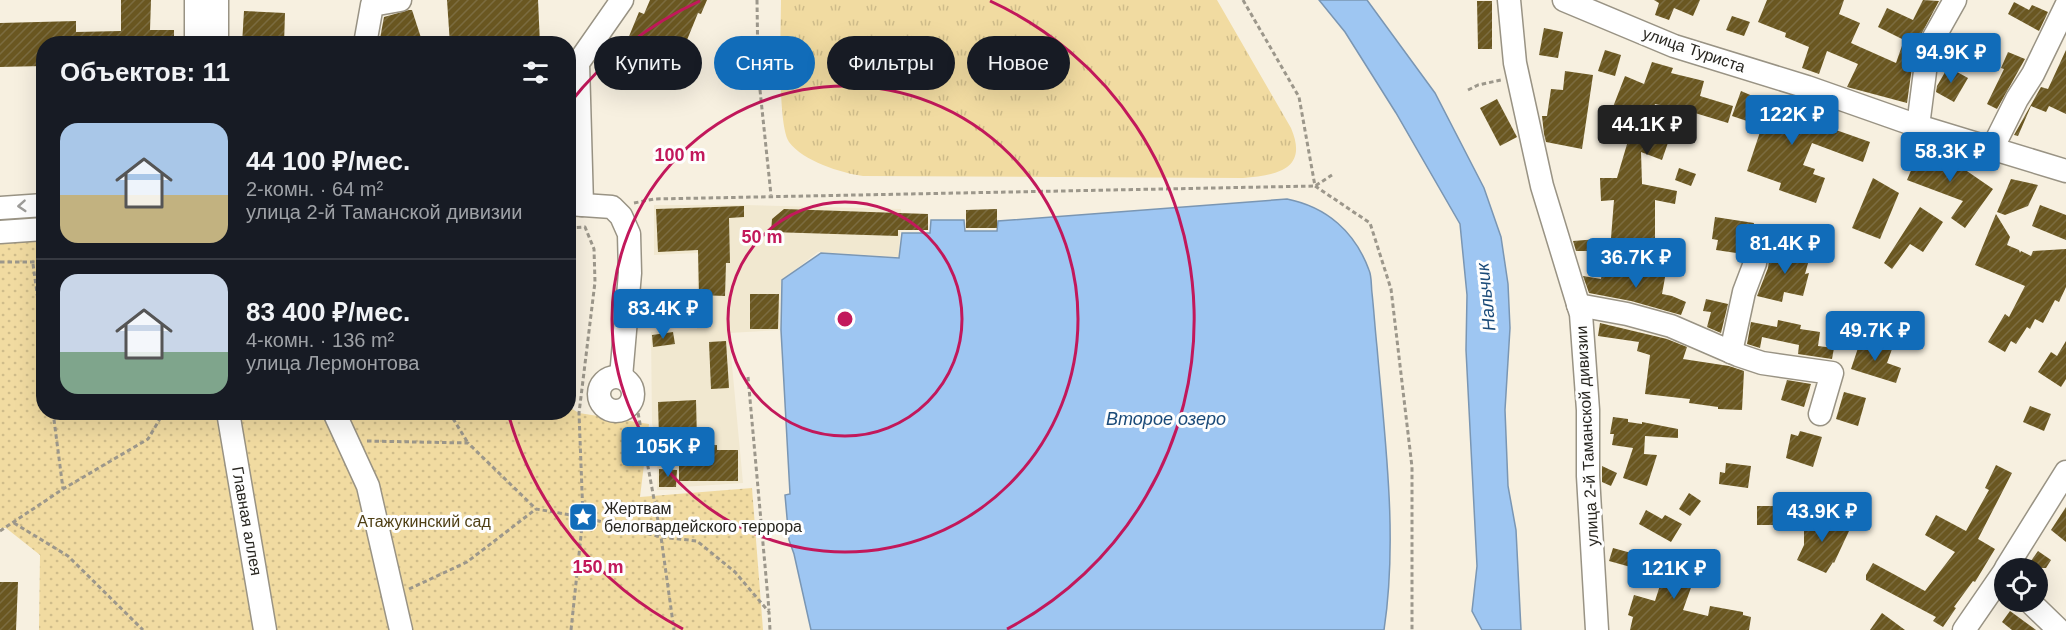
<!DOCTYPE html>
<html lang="ru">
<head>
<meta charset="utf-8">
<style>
  body { margin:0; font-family:Arial,sans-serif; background:#242831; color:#f1f3f6; height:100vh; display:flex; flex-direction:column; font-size:22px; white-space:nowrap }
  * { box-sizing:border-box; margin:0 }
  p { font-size:20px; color:#9ea1a6 }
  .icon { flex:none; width:33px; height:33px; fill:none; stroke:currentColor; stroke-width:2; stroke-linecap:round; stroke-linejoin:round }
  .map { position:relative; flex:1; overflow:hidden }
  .drawer { position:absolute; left:36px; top:36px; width:540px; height:384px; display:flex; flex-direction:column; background:#171b24; border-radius:24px; box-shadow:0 6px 24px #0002 }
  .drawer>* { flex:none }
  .hud { position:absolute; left:594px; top:36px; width:570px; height:54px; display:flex; gap:12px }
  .controls { position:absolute; left:1994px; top:558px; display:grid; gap:12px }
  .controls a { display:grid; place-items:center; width:54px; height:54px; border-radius:50%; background:#171b24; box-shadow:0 6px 24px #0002; font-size:30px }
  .price { position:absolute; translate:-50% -51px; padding:0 14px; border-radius:6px; background:#116cb9; color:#fff; font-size:20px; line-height:39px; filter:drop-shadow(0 2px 3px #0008) }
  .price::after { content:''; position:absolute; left:50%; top:36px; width:18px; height:14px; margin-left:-9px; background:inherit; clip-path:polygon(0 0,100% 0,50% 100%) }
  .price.active { background:#222; color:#fff }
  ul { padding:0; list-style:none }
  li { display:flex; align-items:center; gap:18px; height:150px; padding:0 24px }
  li+li { border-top:2px solid #363941 }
  li span { display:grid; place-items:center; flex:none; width:168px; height:120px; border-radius:18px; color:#555 }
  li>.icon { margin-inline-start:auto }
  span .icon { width:72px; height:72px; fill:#fffc; stroke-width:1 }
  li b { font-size:26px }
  h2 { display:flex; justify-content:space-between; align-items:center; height:72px; padding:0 24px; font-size:26px }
  .chip { padding:0 21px; border-radius:27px; background:#171b24; box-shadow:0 6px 24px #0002; font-size:21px; line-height:54px }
  .chip.active { background:#116cb9; color:#fff }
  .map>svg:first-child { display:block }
</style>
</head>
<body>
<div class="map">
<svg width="2066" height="630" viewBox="0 0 2066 630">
  <defs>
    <pattern id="grass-tufts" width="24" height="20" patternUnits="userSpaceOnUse" patternTransform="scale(1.5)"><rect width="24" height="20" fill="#f1dba1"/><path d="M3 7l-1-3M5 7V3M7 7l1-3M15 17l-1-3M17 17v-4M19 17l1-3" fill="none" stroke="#cfbc8a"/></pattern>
    <pattern id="park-dots" width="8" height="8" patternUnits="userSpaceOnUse" patternTransform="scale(1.5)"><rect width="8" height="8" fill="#f1dba1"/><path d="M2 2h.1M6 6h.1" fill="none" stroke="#cfbc8a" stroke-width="1.8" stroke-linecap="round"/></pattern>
    <pattern id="building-hatch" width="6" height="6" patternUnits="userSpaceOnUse" patternTransform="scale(1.5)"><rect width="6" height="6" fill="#6a5721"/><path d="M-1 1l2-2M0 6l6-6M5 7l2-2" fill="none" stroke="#7b6c40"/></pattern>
  </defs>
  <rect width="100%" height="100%" fill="#f7f0e0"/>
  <polygon fill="#f1e8d0" points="654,205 744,205 901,209 899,257 818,252 781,281 780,330 729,333 743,483 682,487 682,490 657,490 658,440 652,424 651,332 697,329 698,253 654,255"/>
  <path fill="url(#grass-tufts)" d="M781,0H1217L1291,128C1309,170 1276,175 1243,178L863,176C841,173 803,161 789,142C777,124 781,26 781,0Z"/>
  <polygon fill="url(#park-dots)" points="43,229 44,412 568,412 569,407 579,413 649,424 640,497 752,488 763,630 39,630 40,555 6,528 0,528 0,232"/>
  <g fill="#9ec6f2" stroke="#7a96b3" stroke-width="1.5">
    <polygon points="1319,0 1367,0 1435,93 1484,188 1501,237 1508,284 1510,328 1505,410 1508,486 1516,530 1521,630 1482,630 1472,611 1477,566 1466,350 1467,295 1460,224 1396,113 1345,32"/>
    <path d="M1287,199C1327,207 1355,232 1369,270C1372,277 1371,286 1372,293C1374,311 1375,329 1377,347C1385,441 1398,537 1384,630H811L794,554L789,540L785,495L790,494L781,330L782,280L821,253L899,258L902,233H930L931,220H964L965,231H997L998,221Z"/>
  </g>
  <g fill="url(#building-hatch)">
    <polygon points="121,0 151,0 150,30 174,30 174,44 44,44 44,66 0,67 0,23 76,21 76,32 121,31"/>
    <polygon points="447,0 538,0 540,44 450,44"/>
    <polygon points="650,0 707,0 701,14 698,13 669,84 630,68 635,55 623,51 639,12 644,14"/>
    <polygon points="1654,0 1700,0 1693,16 1674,8 1669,20 1655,15 1659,3"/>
    <polygon points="1767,0 1844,0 1839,14 1860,23 1851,43 1896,63 1904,40 1878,27 1887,8 1913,20 1923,0 1939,1 1915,46 1907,103 1847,87 1858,64 1827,51 1819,74 1802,68 1809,47 1785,37 1786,33 1758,22"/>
    <polygon points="1477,1 1492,1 1492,49 1478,49"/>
    <polygon points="2014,2 2029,10 2032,5 2048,12 2039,31 2008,14"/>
    <polygon points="409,10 412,10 423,44 379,44 384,17"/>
    <polygon points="244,11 285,13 284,44 242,44"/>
    <polygon points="1732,16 1750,22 1744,36 1726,30"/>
    <polygon points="1544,28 1563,32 1558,58 1539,55"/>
    <polygon points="1605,50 1621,55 1615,76 1598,71"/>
    <polygon points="2066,50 2066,114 2049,106 2046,112 2031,106 2018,136 2014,135 2041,87 2048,89"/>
    <polygon points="2008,52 2025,59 1997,109 1987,104 2004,69 2001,68"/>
    <polygon points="1652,62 1673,68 1671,73 1704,81 1700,96 1733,106 1728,123 1695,113 1655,104 1648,126 1671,134 1662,160 1641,152 1642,184 1677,191 1675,204 1655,200 1655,251 1576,251 1573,241 1611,238 1614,200 1601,201 1600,178 1617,178 1630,134 1624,132 1630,113 1613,107 1625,76 1644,84"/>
    <polygon points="1948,67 1968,78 1954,102 1936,92 1937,86"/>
    <polygon points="1565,71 1593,75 1582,149 1546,142 1544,134 1542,116 1547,116 1551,89 1563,90"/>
    <polygon points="1741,91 1804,118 1806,114 1821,120 1819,124 1870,142 1863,162 1812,143 1803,165 1815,169 1813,174 1825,178 1816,203 1779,190 1781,183 1747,171 1762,126 1732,116"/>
    <polygon points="1497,99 1517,137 1500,146 1480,108"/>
    <polygon points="1921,147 1966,165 1964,169 1993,189 1965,228 1951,218 1963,201 1907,180"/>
    <polygon points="1679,168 1696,174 1691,186 1675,180"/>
    <polygon points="1873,178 1899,193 1880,239 1852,228"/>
    <polygon points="2011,179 2038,185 2028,206 2005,215 1997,212"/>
    <polygon points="2040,205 2066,215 2066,240 2032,226"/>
    <polygon points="744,206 744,217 729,218 730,263 726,263 725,296 699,295 698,250 658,252 656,209"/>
    <polygon points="1920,207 1943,222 1923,252 1910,244 1892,269 1884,263"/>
    <polygon points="784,209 928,214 928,230 898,230 898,236 771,232 772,219"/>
    <polygon points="997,209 997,228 966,228 966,210"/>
    <polygon points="1996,214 2010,237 2007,245 2019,250 2020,253 2021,251 2031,256 2033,251 2066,249 2066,287 2059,302 2055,300 2043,323 2035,319 2030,329 2027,327 2016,344 2011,341 2005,352 1988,342 2005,314 2009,317 2025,286 1975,265"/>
    <polygon points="1715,217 1754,223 1752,234 1745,243 1743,254 1716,250 1718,240 1712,239"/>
    <polygon points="1771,246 1810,256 1805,274 1809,273 1803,296 1784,292 1782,302 1757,296 1768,268"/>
    <polygon points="1603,268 1644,277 1645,268 1666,272 1662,294 1672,296 1686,302 1681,315 1631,301 1589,293 1583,276 1601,279"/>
    <polygon points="750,294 779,294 778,329 750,329"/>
    <polygon points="1706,299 1728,304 1721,333 1707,327 1711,312 1703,311"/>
    <polygon points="1778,320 1801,325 1800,329 1820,332 1818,346 1834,348 1832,359 1798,354 1799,345 1762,337 1760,348 1747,344 1751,322 1777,327"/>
    <polygon points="1600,323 1667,339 1687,347 1683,359 1729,366 1744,371 1742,410 1718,409 1718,407 1689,403 1690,399 1645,394 1650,355 1637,351 1639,342 1598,336"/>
    <polygon points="673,332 675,344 653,347 652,335"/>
    <polygon points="1861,339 1892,349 1887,363 1901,368 1896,383 1851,369"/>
    <polygon points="726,341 729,388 711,389 709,342"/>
    <polygon points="2066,341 2066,379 2061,387 2038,372 2051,352 2057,356"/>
    <polygon points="1787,380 1811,384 1804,407 1781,400"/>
    <polygon points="1844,392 1866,398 1858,426 1836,419"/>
    <polygon points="696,400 697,440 710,440 710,445 717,445 717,450 738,450 738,481 679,481 679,437 659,438 658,402"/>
    <polygon points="2030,406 2051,414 2044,431 2023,422"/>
    <polygon points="1613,417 1628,419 1628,422 1642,424 1642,422 1678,429 1678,438 1645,436 1644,454 1657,455 1647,486 1623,478 1633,448 1612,445 1614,434 1610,434"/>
    <polygon points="1800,431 1822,437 1813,467 1786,458 1791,434 1798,436"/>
    <polygon points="1726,463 1751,466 1748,488 1719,484 1720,472 1725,473"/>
    <polygon points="1996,465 2012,473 1978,539 1995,549 1975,582 1973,581 1954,607 1956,608 1943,627 1933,621 1936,617 1866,580 1866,575 1873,563 1925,591 1955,552 1925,535 1936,515 1966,531 1989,490 1985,488"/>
    <polygon points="1602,466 1617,473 1611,486 1602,482"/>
    <polygon points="659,469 677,470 676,487 659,487"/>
    <polygon points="1689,493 1701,501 1690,516 1679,509"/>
    <rect x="1757" y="506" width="31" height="19"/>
    <polygon points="2066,507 2066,542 2051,530"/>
    <polygon points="1646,510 1662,519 1665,515 1682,524 1671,542 1639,524"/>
    <polygon points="1811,514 1849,531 1834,563 1833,562 1826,573 1797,560 1804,545 1804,528"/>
    <polygon points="1613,548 1697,571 1683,610 1708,616 1710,606 1743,612 1743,615 1751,617 1749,630 1630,630 1633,617 1628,615 1634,595 1655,601 1663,576 1609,561"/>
    <polygon points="2038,551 2051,560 2046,568 2026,568"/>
    <polygon points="0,582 18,582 16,630 0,630"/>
    <polygon points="2010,611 2036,630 2012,630 2002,622"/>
    <polygon points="1882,613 1905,630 1870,630"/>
  </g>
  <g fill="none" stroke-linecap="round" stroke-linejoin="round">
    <g stroke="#999384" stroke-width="25">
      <g id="minor">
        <polyline points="1509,0 1515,63 1542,186 1581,314 1588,410 1588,476 1597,630"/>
        <polyline points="1564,0 1674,46 1807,87 1918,126 2066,171"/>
        <polyline points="196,44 196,0"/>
        <polyline points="217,44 217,0"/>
        <polyline points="365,44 372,5 400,0"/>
        <polyline points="1918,126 1928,48 1955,0"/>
        <polyline points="1993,147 2017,99 2033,74 2066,6"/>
        <polyline points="568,204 612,207 621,216 629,234 630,273 621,377"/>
        <polyline points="582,205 578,63 622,0"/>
        <polyline points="0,208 44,205"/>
        <polyline points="0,232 44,229"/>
        <polyline points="1578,305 1627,314 1671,326 1738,355 1762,363 1832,373 1820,414"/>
        <polyline points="1731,352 1744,292 1755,263 1758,246"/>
        <circle cx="616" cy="394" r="17"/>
        <polyline points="228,412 265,630"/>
        <polyline points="334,412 368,486 401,630"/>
        <polyline points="2006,568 2066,472"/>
        <polyline points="2030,602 2059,630"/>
        <polyline points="1964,630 2004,572"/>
      </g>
    </g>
    <g stroke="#9c978b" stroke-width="3" stroke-dasharray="4.5 3" stroke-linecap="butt">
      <polyline points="757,0 758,71 771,195"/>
      <polyline points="1243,0 1299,97 1315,186 1370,223 1391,289 1412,467 1412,630"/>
      <polyline points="1468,90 1478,85 1501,80"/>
      <polyline points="634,203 654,199 1315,186 1332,175"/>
      <polyline points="0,262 44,262"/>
      <polyline points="33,264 44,343"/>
      <polyline points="748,377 769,610"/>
      <polyline points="634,391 661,537 674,630"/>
      <polyline points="53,412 63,489"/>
      <polyline points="449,412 468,443"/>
      <polyline points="367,441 468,443 536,509 583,517 579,413 595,282 594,249 585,227 568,228"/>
      <polyline points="14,523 68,556 143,630"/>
      <polyline points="0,531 63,489 148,439 164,412"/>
      <polyline points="409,589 467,562 536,509"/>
      <polyline points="571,630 583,517 661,537 697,541 735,572 769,612 770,630"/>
    </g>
    <use href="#minor" stroke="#fff" stroke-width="22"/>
  </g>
  <defs><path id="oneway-chevron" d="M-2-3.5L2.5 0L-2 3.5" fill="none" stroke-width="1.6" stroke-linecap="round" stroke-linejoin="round" transform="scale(1.5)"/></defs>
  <use stroke="#9e9d9a" href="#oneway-chevron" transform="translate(22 206) rotate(176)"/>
  <g fill="none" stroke="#c2185b" stroke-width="3">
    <circle cx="845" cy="319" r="117"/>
    <circle cx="845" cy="319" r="233"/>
    <path d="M683 629A350 350 0 0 1 508 413M569 104A350 350 0 0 1 700 1M990 1A350 350 0 0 1 1007 629"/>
  </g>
  <defs>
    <g id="sight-square" transform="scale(1.5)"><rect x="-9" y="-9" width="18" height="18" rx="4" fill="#116cb9" stroke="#fefefe"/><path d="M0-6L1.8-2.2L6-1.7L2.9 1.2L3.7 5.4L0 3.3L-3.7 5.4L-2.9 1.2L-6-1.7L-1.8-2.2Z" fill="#fff"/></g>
  </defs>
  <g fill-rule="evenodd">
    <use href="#sight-square" x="583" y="517"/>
  </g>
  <g text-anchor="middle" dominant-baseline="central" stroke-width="6" stroke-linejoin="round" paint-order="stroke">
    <g font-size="16" fill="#27251f" stroke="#fefefe">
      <text transform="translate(1694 50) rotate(19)">улица Туриста</text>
      <text transform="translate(1587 436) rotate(-93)">улица 2-й Таманской дивизии</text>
      <text transform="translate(247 521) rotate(80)">Главная аллея</text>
    </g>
    <g font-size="16" fill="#27251f" stroke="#fefefe" text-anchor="start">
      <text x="604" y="508">Жертвам<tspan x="604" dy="18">белогвардейского террора</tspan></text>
    </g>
    <g font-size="16" fill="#4e3f14" stroke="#fefefe">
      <text x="424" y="521">Атажукинский сад</text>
    </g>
    <g font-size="18" font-style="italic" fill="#1a4a78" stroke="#fefefe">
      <text transform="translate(1486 297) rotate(-96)">Нальчик</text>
      <text x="1166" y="419">Второе озеро</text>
    </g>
  </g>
  <circle cx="845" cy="319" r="9" fill="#c2185b" stroke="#fefefe" stroke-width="3"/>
  <g font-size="18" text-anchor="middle" font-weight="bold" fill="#c2185b" stroke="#fefefe" stroke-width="6" stroke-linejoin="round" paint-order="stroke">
    <text x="680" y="161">100 m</text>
    <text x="762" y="243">50 m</text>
    <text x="598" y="573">150 m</text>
  </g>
</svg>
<div class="controls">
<a><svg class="icon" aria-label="locate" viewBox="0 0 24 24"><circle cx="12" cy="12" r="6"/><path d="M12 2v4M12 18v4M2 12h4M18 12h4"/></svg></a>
</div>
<b class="price" style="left:1951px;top:84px">94.9K ₽</b>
<b class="price" style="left:1792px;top:146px">122K ₽</b>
<b class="price active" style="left:1647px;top:156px">44.1K ₽</b>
<b class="price" style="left:1950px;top:183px">58.3K ₽</b>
<b class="price" style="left:1785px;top:275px">81.4K ₽</b>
<b class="price" style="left:1636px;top:289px">36.7K ₽</b>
<b class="price" style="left:663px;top:340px">83.4K ₽</b>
<b class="price" style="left:1875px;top:362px">49.7K ₽</b>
<b class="price" style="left:668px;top:478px">105K ₽</b>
<b class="price" style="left:1822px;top:543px">43.9K ₽</b>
<b class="price" style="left:1674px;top:600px">121K ₽</b>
<div class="hud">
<a class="chip">Купить</a>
<a class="chip active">Снять</a>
<a class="chip">Фильтры</a>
<a class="chip">Новое</a>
</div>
<section class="drawer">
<h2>Объектов: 11<svg class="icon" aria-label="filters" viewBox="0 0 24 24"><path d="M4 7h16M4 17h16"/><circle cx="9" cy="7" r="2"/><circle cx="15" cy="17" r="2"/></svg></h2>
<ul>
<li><span style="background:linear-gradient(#a9c7e8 60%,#c2b280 0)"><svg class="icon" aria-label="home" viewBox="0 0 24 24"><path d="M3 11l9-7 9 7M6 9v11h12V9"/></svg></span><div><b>44 100 ₽/мес.</b><p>2-комн. · 64 m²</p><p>улица 2-й Таманской дивизии</p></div></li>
<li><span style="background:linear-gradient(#c9d6e8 65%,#7fa58c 0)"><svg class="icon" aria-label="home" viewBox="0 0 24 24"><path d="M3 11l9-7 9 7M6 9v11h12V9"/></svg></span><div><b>83 400 ₽/мес.</b><p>4-комн. · 136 m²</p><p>улица Лермонтова</p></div></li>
</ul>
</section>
</div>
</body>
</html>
